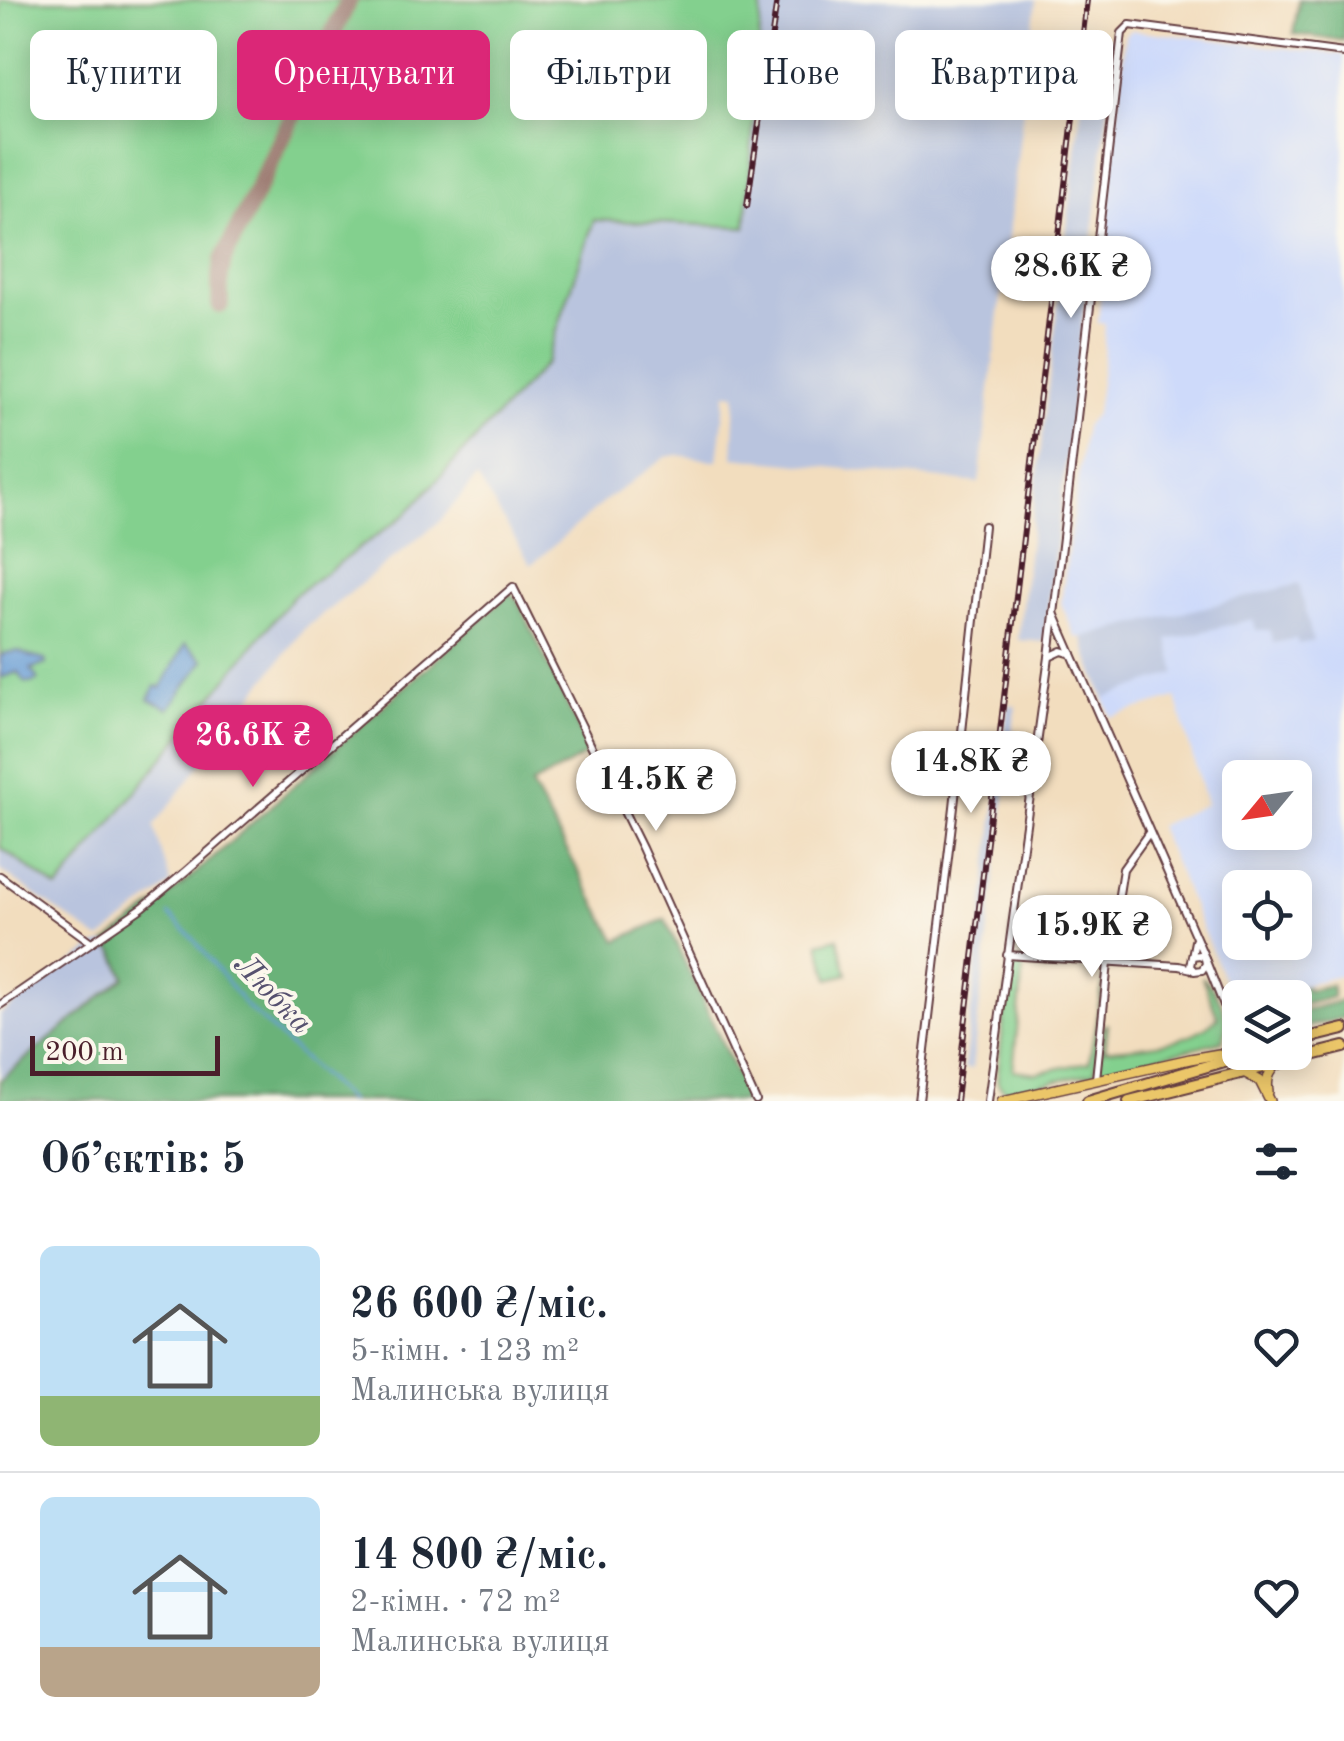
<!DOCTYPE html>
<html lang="uk">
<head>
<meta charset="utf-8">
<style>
  body { margin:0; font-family:"Old Standard TT",serif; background:#f6f6f7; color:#1f2937; height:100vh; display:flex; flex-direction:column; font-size:38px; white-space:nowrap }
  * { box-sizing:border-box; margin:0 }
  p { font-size:32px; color:#747a83 }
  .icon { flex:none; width:55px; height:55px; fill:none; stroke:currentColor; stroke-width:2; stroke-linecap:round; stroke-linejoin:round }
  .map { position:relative; height:1101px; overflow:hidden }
  .drawer { display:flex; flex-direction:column; background:#fff; flex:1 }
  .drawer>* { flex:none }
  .banner { position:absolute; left:30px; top:30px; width:1285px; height:90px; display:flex; gap:20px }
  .needle { width:65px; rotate:241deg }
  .tools { position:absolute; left:1222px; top:760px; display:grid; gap:20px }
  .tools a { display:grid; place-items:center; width:90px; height:90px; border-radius:15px; background:#fff; box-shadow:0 5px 25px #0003; font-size:50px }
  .scale { position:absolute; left:30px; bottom:25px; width:190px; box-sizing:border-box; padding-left:10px; border:5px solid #4a1f2b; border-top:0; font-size:28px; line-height:35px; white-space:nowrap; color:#4a1f2b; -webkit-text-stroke:8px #fbf7ec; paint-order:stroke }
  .price { position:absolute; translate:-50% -85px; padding:0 22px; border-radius:35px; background:#fff; color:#222; font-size:32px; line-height:65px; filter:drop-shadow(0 2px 5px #0008) }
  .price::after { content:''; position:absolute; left:50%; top:60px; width:30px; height:22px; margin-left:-15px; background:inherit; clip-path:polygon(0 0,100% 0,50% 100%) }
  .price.active { background:#db2777; color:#fff }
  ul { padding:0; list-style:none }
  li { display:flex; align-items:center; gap:30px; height:250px; padding:0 40px }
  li+li { border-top:2px solid #e0e1e3 }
  li span { display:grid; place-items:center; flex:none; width:280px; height:200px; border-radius:15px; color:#555 }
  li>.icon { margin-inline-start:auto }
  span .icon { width:120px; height:120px; fill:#fffc; stroke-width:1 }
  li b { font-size:42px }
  h2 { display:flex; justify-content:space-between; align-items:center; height:120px; padding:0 40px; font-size:42px }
  .chip { padding:0 35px; border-radius:15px; background:#fff; box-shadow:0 5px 25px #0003; font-size:35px; line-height:90px }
  .chip.active { background:#db2777; color:#fff }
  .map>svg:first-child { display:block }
</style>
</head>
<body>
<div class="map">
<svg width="1344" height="1101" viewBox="0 0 1344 1101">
  <rect width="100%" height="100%" fill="#fbf7ec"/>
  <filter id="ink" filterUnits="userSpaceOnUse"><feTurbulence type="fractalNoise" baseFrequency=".01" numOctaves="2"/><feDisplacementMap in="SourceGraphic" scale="20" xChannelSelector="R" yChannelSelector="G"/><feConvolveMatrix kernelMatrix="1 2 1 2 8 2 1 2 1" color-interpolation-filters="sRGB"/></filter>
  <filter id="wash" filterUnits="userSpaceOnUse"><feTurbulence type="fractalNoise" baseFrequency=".0048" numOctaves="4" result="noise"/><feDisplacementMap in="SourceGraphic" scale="40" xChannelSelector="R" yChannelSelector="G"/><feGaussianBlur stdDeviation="2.25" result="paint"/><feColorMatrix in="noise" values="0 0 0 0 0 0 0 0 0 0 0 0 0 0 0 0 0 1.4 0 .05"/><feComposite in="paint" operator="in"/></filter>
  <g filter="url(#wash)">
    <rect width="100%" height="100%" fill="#f2ddbe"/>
    <path fill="#cedafa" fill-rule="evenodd" d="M1131,30L1344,55V975L1250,997L1240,998V1000L1234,1002L1158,826L1206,804L1176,698L1111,717L1088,656L1083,637L1076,638L1061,603L1085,426L1096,413L1103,361L1105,324L1098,323L1125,35ZM1240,778H1295V832H1240ZM1240,888H1295V942H1240Z"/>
    <g fill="#b9c4de">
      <polygon points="0,0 1036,0 979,483 733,457 736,394 726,393 718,461 678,455 666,457 606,500 531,565 477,477 440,521 303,630 154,826 171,884 100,940 0,870"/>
      <polygon points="1090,35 1116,39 1080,343 1044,642 1018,640"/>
      <polygon points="1299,584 1313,641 1298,644 1296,638 1273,643 1270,630 1256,630 1253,619 1168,640 1176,673 1105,698 1088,656 1083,637"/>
      <polygon points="1008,704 1016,706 972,1069 964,1068"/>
      <polygon points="106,943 115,954 125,977 0,1092 0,1014 97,945"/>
    </g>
    <g fill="#83d08e" stroke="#66785c" stroke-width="2.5">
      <polygon points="0,0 762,0 746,227 594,220 546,363 405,515 293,596 58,889 0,847"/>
      <polygon points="838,938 847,974 829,979 819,943"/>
      <path d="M1024,961L1013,1070L1036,1073L1089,1062L1105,968L1095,1072L1009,1091C1002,1089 999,1087 997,1080L1009,972L1017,964Z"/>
      <path d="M1202,977C1218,991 1233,1022 1222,1041L1101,1071L1099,1069L1104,1025H1108L1105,1050C1142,1046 1191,1045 1218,1017Z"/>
    </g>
    <g fill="#6ab279" stroke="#5a6852" stroke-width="2.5">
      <polygon points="1299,0 1344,0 1344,41 1293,34"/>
      <polygon points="510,593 517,598 590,753 531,785 617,941 665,919 749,1101 0,1101 0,1080 125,977 115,954 106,943 182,885"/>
      <polygon points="1331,985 1333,997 1295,1007 1295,998 1265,997 1306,986 1307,990"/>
      <polygon points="1344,1000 1344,1018 1295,1030 1295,1013"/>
    </g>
    <g fill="#689dd5" stroke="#595e80" stroke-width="2.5">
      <polygon points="185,644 204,660 169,709 149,699 156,686 161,688"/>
      <polygon points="18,651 29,656 45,660 46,664 31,669 38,680 31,683 25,682 18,672 0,678 0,657 5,653"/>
    </g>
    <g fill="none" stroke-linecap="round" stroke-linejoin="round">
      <polyline stroke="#689dd5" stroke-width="2.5" points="169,915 193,938 245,1005 349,1101"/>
      <polyline stroke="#9e7e74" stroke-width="18" points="220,305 220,276 223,260 349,0"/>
    </g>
  </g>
  <g filter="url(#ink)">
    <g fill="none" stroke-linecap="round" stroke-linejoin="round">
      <g stroke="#633c41" stroke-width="10">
        <g id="minor">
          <polyline points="1054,613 1205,958"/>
          <polyline points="1049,657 1062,651 1072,654"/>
          <polyline points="0,876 91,942"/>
          <polyline points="1007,955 1179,966 1192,969"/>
          <polyline points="1192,956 1200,955 1205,958 1206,964 1202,970 1194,971 1190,966 1195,941"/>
          <polyline points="1206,961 1232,1026 1240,1038"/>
          <polyline points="0,1005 143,907 185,872 513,587 642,848 756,1101"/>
          <polyline points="1228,1060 1232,1028"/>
          <polyline points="1096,1079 1108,963 1123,869 1148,834"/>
          <polyline points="919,1101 954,807 984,526"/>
          <polyline points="988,1101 1049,657 1122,33 1130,25 1344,53"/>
        </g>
      </g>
      <g stroke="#633c41" stroke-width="12">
        <g id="major">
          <polyline points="1244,1072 1260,1081 1270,1101"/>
          <path d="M1268,1092C1266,1079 1269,1072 1278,1063"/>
          <polyline points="1002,1101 1190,1059 1219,1054 1228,1060"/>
        </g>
      </g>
      <g stroke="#633c41" stroke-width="14">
        <g id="highway">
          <polyline points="1295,1041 1344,1029"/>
          <polyline points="1088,1101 1255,1052"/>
          <polyline points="1129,1101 1344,1047"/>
        </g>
      </g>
      <use href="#minor" stroke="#fff" stroke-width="6"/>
      <use href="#major" stroke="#ebc669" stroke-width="9"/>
      <use href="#highway" stroke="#ebc669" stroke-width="10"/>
      <g stroke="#4a1f2b" stroke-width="6">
        <g id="rail">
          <polyline points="747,206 777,0"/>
          <polyline points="956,1101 1087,0"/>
        </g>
      </g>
      <use href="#rail" stroke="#fbf7ec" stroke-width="2.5" stroke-dasharray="8" stroke-linecap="butt"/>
    </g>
  </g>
  <g text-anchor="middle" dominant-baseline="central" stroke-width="8" stroke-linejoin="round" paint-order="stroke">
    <g font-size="32" font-style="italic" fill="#56516f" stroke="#fbf7ec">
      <text transform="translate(272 995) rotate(46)">Любка</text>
    </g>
  </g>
</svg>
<div class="tools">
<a><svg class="needle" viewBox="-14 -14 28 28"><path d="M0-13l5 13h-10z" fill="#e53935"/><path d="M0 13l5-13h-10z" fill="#747a83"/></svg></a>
<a><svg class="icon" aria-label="locate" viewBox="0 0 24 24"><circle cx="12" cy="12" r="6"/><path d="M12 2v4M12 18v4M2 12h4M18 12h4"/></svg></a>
<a><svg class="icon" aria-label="layers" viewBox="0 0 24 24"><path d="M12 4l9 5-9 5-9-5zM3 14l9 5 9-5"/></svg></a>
</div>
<div class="scale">200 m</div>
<b class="price" style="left:1071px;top:321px">28.6K ₴</b>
<b class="price active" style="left:253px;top:790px">26.6K ₴</b>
<b class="price" style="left:971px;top:816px">14.8K ₴</b>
<b class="price" style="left:656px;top:834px">14.5K ₴</b>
<b class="price" style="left:1092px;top:980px">15.9K ₴</b>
<div class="banner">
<a class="chip">Купити</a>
<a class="chip active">Орендувати</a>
<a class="chip">Фільтри</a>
<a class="chip">Нове</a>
<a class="chip">Квартира</a>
</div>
</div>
<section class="drawer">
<h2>Об’єктів: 5<svg class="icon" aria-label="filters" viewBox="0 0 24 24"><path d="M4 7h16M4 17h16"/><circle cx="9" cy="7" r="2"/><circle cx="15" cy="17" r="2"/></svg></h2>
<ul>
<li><span style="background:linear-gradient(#bfe0f5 75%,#8fb573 0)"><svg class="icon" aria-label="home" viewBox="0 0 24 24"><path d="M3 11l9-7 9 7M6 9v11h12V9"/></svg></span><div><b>26 600 ₴/міс.</b><p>5-кімн. · 123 m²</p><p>Малинська вулиця</p></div><svg class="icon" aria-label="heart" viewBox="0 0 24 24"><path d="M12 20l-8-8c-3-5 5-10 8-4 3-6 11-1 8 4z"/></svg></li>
<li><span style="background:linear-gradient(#bfe0f5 75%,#b9a48a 0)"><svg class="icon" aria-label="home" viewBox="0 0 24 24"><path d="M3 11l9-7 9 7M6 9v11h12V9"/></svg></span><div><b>14 800 ₴/міс.</b><p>2-кімн. · 72 m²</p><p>Малинська вулиця</p></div><svg class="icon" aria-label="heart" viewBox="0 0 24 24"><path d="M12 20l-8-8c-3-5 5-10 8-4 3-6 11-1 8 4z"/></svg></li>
</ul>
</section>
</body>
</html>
